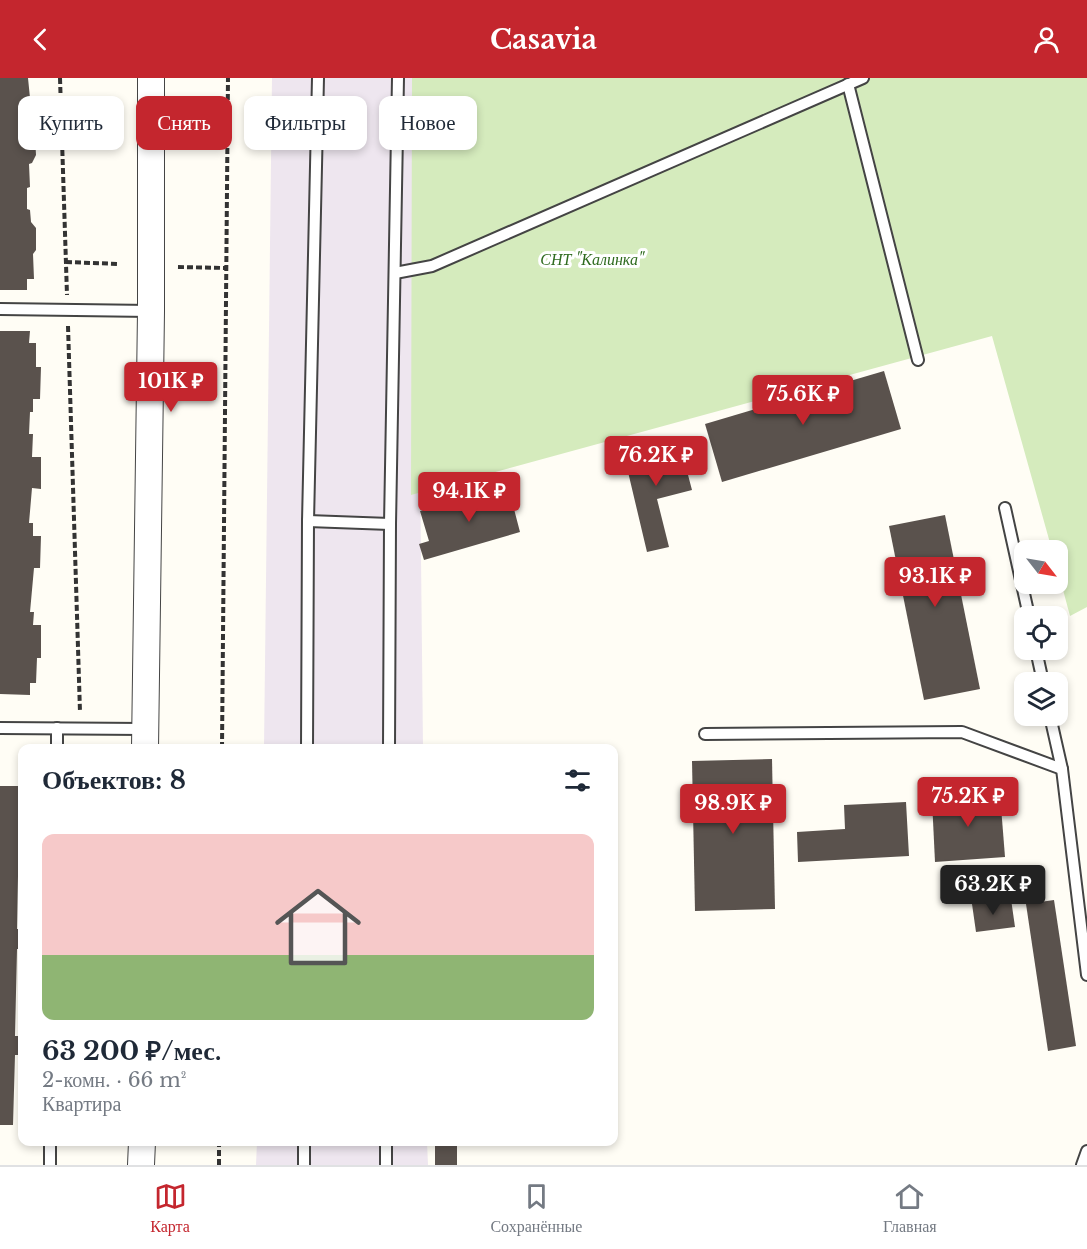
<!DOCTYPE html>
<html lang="ru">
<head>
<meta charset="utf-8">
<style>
  body { margin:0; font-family:"Libre Baskerville",serif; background:#f6f6f7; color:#1f2937; height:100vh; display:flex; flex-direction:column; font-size:22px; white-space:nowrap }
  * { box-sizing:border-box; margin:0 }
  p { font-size:20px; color:#747a83 }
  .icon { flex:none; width:33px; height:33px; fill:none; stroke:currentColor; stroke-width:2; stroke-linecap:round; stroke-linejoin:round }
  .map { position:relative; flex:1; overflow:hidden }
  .details { position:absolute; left:18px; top:666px; width:600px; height:402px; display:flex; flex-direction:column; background:#fff; border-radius:12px; box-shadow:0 3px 9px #0003 }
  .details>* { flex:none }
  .guide { position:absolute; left:18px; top:18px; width:600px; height:54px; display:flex; gap:12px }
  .needle { width:39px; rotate:121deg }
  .controls { position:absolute; left:1014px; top:462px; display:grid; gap:12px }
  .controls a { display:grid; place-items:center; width:54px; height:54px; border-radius:12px; background:#fff; box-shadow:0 3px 9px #0003; font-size:30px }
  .price { position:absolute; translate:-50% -51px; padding:0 14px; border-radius:6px; background:#c4262e; color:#fff; font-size:20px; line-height:39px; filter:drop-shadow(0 2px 3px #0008) }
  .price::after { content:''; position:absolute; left:50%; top:36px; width:18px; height:14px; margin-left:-9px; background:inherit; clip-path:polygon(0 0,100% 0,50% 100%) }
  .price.selected { background:#222; color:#fff }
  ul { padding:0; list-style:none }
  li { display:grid; align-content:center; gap:12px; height:318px; padding:0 24px }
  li+li { border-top:2px solid #e0e1e3 }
  li span { display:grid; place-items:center; height:186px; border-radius:12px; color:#555 }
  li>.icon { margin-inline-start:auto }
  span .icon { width:108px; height:108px; fill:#fffc; stroke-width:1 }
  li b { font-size:26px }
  h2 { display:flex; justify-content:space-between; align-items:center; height:72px; padding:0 24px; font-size:26px }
  .pill { padding:0 21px; border-radius:12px; background:#fff; box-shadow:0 3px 9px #0003; font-size:21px; line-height:54px }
  .pill.selected { background:#c4262e; color:#fff }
  header { display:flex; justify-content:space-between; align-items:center; height:78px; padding:0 24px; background:#c4262e; color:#fff; font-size:27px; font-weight:800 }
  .tab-bar { display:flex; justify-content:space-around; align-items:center; height:84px; border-top:2px solid #e0e1e3; background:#fff; font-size:16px; color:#747a83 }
  .tab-bar a { display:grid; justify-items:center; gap:3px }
  .tab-bar .selected { color:#c4262e }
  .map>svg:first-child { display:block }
</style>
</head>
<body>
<header><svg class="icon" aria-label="back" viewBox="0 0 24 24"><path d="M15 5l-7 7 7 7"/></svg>Casavia<svg class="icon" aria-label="person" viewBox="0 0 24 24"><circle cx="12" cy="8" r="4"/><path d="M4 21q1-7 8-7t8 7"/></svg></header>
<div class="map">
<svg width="1087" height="1087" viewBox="0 0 1087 1087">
  <rect width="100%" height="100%" fill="#fffdf5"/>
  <g fill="#eee6ef">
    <polygon points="272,0 416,0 423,670 264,670"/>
    <polygon points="257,1064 427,1064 428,1087 256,1087"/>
  </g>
  <polygon fill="#d5ebbd" points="412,0 1087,0 1087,529 1070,538 1058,493 1058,472 1052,472 992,258 411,417"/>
  <g fill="#5a524d">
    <polygon points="0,0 28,0 30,20 25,20 25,41 29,43 29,56 35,59 36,77 32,85 29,86 30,109 27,110 27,131 30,132 31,144 36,150 36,172 33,176 34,201 27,201 27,212 0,212"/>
    <polygon points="0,253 30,253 29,265 36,265 36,289 41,289 40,321 33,321 33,334 30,334 29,356 33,356 32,379 41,379 41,411 32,410 29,445 33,445 33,458 41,458 40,490 34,490 30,534 34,534 33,547 41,547 41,580 37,580 36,605 30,605 30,617 0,616"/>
    <polygon points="884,293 901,351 722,404 705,346"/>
    <polygon points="679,363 692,412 657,421 669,469 647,474 624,377"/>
    <polygon points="508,408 520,454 424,482 419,466 429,463 420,433"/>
    <polygon points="945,437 980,611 924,622 889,448"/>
    <polygon points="772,681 775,831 695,833 692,683"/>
    <polygon points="0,708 22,708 22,745 19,745 17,851 22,851 22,871 17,871 15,958 22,958 22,977 15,977 13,1047 0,1047"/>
    <polygon points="1000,716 1005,779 935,784 932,722"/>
    <polygon points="906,724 909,778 798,784 797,754 845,751 844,727"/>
    <polygon points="1011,821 1015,849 976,854 972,826"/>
    <polygon points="1054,822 1076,968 1048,973 1026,826"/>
    <rect x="435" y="1064" width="22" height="23"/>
  </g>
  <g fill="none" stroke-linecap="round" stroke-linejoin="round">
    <g stroke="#444" stroke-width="14">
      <g id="service">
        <polyline points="848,6 918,282"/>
        <polyline points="395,195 432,188 863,0"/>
        <polyline points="0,231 151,233"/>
        <polyline points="1005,430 1029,538"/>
        <polyline points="308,443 390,446"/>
        <polyline points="1036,572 1043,604"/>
        <polyline points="1050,638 1062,691 1087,897"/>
        <polyline points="0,650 145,651"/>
        <polyline points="705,656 962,654 1062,691"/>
        <polyline points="57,670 57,650"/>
        <polyline points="307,670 308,443 318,0"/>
        <polyline points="389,670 390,446 398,0"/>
        <polyline points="50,1087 50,1064"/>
        <polyline points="304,1087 304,1064"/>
        <polyline points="386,1087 386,1064"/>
        <polyline points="1082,1087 1087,1073"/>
      </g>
    </g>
    <g stroke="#444" stroke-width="28">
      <g id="tertiary">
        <polyline points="145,670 151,233 151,0"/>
        <polyline points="141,1087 142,1064"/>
      </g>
    </g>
    <g stroke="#333" stroke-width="4" stroke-dasharray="6 3" stroke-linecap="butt">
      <polyline points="60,0 67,217"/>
      <polyline points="66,184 119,186"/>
      <polyline points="178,189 226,190"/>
      <polyline points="68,248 80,634"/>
      <polyline points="222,670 228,0"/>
      <polyline points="219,1087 219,1064"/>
    </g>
    <use href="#service" stroke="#fff" stroke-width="10"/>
    <use href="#tertiary" stroke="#fff" stroke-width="26"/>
  </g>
  <g text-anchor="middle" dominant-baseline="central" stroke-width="6" stroke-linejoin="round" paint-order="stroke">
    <g font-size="16" font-style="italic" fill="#2f6b1f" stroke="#fff">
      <text x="592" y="181">СНТ "Калинка"</text>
    </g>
  </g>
</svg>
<div class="controls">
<a><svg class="needle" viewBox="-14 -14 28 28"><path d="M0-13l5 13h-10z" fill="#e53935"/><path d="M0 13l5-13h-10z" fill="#747a83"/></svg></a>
<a><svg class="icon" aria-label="locate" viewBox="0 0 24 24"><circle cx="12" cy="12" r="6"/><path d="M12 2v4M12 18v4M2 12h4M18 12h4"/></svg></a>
<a><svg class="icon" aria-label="layers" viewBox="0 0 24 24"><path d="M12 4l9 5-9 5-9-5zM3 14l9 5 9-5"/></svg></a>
</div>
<b class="price" style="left:171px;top:335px">101K ₽</b>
<b class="price" style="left:803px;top:348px">75.6K ₽</b>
<b class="price" style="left:656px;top:409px">76.2K ₽</b>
<b class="price" style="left:469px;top:445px">94.1K ₽</b>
<b class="price" style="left:935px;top:530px">93.1K ₽</b>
<b class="price" style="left:968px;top:750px">75.2K ₽</b>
<b class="price" style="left:733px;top:757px">98.9K ₽</b>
<b class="price selected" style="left:993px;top:838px">63.2K ₽</b>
<div class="guide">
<a class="pill">Купить</a>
<a class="pill selected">Снять</a>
<a class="pill">Фильтры</a>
<a class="pill">Новое</a>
</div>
<section class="details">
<h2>Объектов: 8<svg class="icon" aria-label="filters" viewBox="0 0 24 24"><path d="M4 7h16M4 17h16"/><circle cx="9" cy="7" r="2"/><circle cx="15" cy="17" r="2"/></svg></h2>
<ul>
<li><span style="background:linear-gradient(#f6c9c9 65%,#8fb573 0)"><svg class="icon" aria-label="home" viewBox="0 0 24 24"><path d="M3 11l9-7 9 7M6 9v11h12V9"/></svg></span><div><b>63 200 ₽/мес.</b><p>2-комн. · 66 m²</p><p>Квартира</p></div></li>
</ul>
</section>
</div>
<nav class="tab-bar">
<a class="selected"><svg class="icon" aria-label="map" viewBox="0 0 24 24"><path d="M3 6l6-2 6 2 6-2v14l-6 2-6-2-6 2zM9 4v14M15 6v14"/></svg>Карта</a>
<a><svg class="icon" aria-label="saved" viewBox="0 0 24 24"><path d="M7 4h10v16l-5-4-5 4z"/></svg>Сохранённые</a>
<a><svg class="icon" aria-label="home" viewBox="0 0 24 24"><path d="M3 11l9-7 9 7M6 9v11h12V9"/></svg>Главная</a>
</nav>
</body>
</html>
